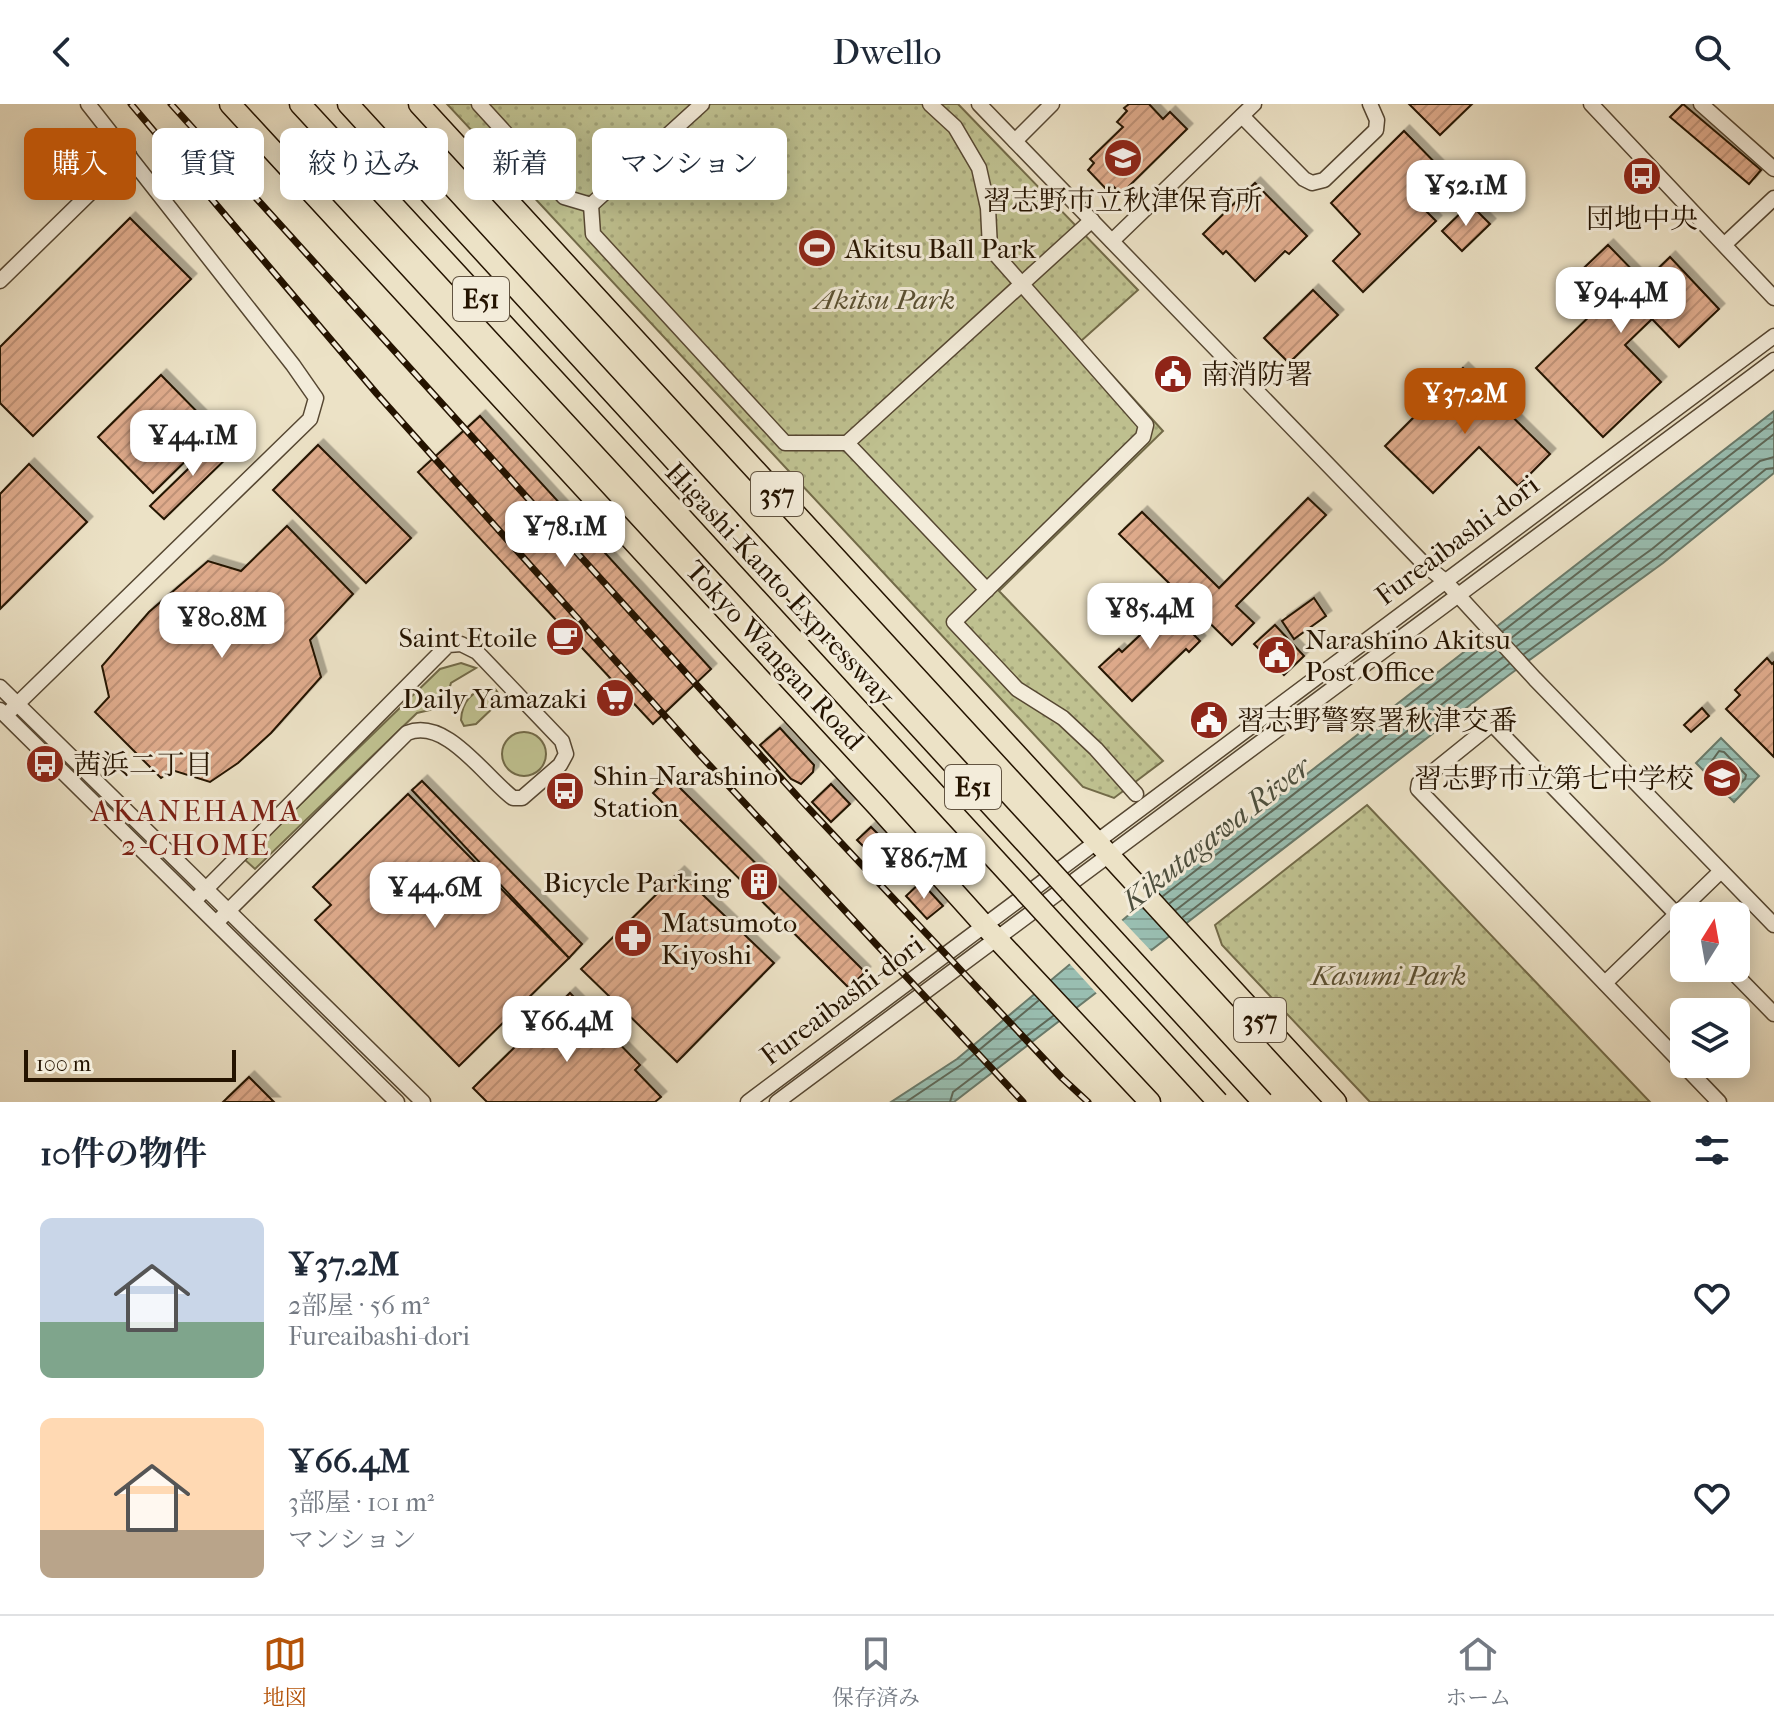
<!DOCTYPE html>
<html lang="ja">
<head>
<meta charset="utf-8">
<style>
  body { margin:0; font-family:"IM FELL French Canon","Noto Serif JP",serif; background:#f6f6f7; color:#1f2937; height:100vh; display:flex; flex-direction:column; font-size:30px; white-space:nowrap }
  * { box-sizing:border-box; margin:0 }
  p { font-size:26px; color:#747a83 }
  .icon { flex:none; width:44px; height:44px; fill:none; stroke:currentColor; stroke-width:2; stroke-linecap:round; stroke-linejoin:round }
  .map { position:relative; height:998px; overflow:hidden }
  .details { display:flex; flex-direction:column; background:#fff; flex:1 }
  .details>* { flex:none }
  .hud { position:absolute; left:24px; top:24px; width:800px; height:72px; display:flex; gap:16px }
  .needle { width:52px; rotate:11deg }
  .tools { position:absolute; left:1670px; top:798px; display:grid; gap:16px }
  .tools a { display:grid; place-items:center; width:80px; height:80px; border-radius:12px; background:#fff; box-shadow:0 4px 20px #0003; font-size:40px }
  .scale { position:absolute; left:24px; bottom:20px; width:212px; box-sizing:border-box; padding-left:8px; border:4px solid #241300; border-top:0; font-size:22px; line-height:28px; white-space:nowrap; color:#241300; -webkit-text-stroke:6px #f3ecda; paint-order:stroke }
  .price { position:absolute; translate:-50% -68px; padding:0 18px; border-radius:16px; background:#fff; color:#222; font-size:26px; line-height:52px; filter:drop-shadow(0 2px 4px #0008) }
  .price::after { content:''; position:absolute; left:50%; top:48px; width:24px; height:18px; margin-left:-12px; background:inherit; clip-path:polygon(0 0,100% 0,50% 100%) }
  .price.selected { background:#b45309; color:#fff }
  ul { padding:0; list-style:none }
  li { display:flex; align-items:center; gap:24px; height:200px; padding:0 40px }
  li span { display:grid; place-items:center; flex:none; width:224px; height:160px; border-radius:12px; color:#555 }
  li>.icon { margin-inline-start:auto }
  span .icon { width:96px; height:96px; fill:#fffc; stroke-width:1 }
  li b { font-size:34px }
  h2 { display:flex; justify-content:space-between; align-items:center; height:96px; padding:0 40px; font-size:34px }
  .chip { padding:0 28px; border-radius:12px; background:#fff; box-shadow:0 4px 20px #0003; font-size:28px; line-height:72px }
  .chip.selected { background:#b45309; color:#fff }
  header { display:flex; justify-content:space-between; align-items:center; height:104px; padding:0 40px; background:#fff; font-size:36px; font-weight:600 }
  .tab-bar { display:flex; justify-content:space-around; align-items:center; height:112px; border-top:2px solid #e0e1e3; background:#fff; font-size:22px; color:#747a83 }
  .tab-bar a { display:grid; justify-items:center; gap:4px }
  .tab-bar .selected { color:#b45309 }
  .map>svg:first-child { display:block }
</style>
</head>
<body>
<header><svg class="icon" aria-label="back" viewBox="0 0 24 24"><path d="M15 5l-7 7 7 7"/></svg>Dwello<svg class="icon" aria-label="search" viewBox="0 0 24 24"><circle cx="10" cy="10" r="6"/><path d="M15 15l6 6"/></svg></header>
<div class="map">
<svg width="1774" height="998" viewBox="0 0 1774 998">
  <defs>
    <pattern id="park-dots" width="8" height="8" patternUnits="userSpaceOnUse" patternTransform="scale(2)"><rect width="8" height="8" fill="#bfc190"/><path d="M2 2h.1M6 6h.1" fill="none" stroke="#a4a57a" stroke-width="1.8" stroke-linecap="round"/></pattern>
    <pattern id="water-rules" width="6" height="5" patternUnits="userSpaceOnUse" patternTransform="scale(2)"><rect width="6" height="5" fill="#99beb1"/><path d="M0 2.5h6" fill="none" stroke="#84a296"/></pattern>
    <pattern id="building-hatch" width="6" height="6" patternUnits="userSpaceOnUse" patternTransform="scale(2)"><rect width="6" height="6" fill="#dfab8c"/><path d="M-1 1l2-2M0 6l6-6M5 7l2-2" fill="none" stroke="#bf9277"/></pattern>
    <filter id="shadow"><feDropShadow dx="5.5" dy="-5.5" stdDeviation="0" flood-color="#0004"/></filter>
  </defs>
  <rect width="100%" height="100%" fill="#ece2c6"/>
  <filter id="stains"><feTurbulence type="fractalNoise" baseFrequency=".0025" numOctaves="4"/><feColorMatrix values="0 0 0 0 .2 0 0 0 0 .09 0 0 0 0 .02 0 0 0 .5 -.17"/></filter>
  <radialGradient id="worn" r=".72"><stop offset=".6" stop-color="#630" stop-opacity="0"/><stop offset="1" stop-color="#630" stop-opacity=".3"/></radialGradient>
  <g fill="#bfc190" stroke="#726a48" stroke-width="2">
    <polygon points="461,559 476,564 451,579 443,606 434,605 417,609 255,765 244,755 440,565"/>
    <path d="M489,584L495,585L498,589L499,598L476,620L464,622L461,616C462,598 471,587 489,584Z"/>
    <circle cx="524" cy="650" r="22"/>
  </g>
  <g fill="url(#park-dots)" stroke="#726a48" stroke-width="2">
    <polygon points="447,0 958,0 1138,186 1081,237 1163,327 999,487 1163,657 1114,694 1083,683"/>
    <polygon points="1367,701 1650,998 1370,998 1222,841 1215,821"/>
  </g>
  <g fill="url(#water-rules)" stroke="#6a7a6a" stroke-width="2">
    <polygon points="1774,307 1774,369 1663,459 1509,571 954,998 891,998 957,955 1168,778"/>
    <polygon points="1721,634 1759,672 1734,698 1696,659"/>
  </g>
  <polygon fill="#ece2c6" points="1119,813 1154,850 1099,892 1067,857"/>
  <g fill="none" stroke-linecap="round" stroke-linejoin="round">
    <g stroke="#5e6858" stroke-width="2">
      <polyline points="1503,527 1774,317"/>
      <polyline points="1510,535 1774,330"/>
      <polyline points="1517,542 1652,445 1760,357 1774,353"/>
      <polyline points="1524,550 1658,453 1766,365 1774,364"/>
      <polygon points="1719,647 1724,648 1746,671 1745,675 1735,684 1731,684 1709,661"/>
      <polyline points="1163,792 1489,538"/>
      <polyline points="1170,799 1496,546"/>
      <polyline points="1176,806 1503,553"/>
      <polyline points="1183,813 1509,560"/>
      <polyline points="906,998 961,961 1038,897"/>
      <polyline points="950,998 953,988 1053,912"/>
    </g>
  </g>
  <g fill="url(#building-hatch)" stroke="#241300" stroke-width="2" filter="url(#shadow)">
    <polygon points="1129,0 1149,0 1163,15 1170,8 1187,25 1121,90 1113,82 1108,87 1088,66 1094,59 1090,55 1123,23 1117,18 1127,7 1124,4"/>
    <polygon points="1409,0 1472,0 1440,31"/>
    <polygon points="1683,0 1761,66 1749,80 1670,13"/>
    <polygon points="1404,27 1449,73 1420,101 1436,117 1363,188 1333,157 1360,130 1331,99"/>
    <polygon points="1255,79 1307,132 1289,150 1285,147 1255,177 1226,147 1223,150 1203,130"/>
    <polygon points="1470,100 1490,120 1462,147 1442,127"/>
    <polygon points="130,114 191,175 33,332 0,299 0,243"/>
    <polygon points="1608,141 1644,178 1670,153 1719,205 1679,243 1652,215 1625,241 1661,278 1603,333 1536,264 1594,208 1567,180"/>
    <polygon points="1313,186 1338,211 1289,259 1264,234"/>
    <polygon points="1463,264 1550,350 1518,382 1479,343 1433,389 1385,342"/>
    <polygon points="161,271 216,327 153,389 98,333"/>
    <polygon points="480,312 711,565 653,620 418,368"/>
    <polygon points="222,332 235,346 164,415 150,402"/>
    <polygon points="318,341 411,434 366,479 273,386"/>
    <polygon points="29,360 87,418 0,505 0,390"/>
    <polygon points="1308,394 1326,411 1236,502 1254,519 1232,541 1119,430 1142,408 1219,484"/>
    <polygon points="287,422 353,490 310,536 321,573 271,629 238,659 210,678 172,666 161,674 95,608 109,593 102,562 149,508 208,457 241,467"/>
    <polygon points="1157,493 1200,537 1189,548 1186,545 1132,597 1099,563 1119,545 1122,548 1155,517 1143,506"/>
    <polygon points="1314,494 1326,512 1294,535 1282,517"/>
    <polygon points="1275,521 1304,552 1284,571 1254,540"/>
    <polygon points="1767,554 1772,560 1774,558 1774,653 1726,605 1740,591 1735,586"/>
    <polygon points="606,578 631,604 624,610 600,584"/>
    <polygon points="1702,604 1709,612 1691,628 1684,621"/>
    <polygon points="780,624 814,661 813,668 801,680 791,675 760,641"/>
    <polygon points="669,673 865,868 849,884 653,689"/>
    <polygon points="422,677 582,840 569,854 412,686"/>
    <polygon points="831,680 850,700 831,718 812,698"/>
    <polygon points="408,690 569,854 459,962 315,816 331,801 313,783"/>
    <polygon points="871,723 894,746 880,759 857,736"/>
    <polygon points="679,768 774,859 677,958 581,865"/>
    <polygon points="921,778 943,802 927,815 906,792"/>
    <polygon points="570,889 640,961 635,966 661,993 655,998 487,998 473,984"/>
    <polygon points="249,973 274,998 223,998"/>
  </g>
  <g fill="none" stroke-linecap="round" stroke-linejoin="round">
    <g stroke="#564732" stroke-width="17">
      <g id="minor">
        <polyline points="479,0 564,93 591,101"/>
        <polyline points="930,0 955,23 979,64 988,104 990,144 1146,321 1143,333 954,518 1017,585 1063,614 1096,645 1136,690"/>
        <polyline points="979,0 1424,460 1445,477 1535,575 1774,821"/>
        <polyline points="1591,0 1774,194"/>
        <polyline points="1701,0 1774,65"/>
        <polyline points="1242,12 1304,75 1312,79 1324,76 1376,26 1377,16 1370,0"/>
        <polyline points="1015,37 1052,0"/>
        <polyline points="591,101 593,130 785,339 847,339 1092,116"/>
        <polyline points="591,101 702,0"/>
        <polyline points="1112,137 1254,0"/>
        <polyline points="1725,140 1774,94"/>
        <polyline points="0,177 129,51"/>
        <polyline points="847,339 987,486"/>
        <polyline points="0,583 423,998"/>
        <polyline points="0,606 397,998"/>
        <polyline points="6,611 310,315 316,294 293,261 88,0"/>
        <path d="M195,796L448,541L461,540L477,548L562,637L566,650L560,661L522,694H513C484,672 446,613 407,629L217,818"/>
        <polyline points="1684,818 1492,620 1419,679 1418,685 1719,998"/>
        <polyline points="1729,864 1774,910"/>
        <polyline points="1605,879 1721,767"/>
        <polyline points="748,998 1774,232"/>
        <path d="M777,998C1109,750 1443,505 1774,256"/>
      </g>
    </g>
    <g stroke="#241300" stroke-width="23">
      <g id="highway">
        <polyline points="230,0 878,703 984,821 1150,998"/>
        <polyline points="300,0 661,391"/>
        <polyline points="348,0 684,367"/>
        <polyline points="419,0 1336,998"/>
      </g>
    </g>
    <use href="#minor" stroke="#f3ecda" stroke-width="14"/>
    <use href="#highway" stroke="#ece2c6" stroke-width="20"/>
    <g stroke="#241300" stroke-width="7">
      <g id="rail">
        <polyline points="131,0 377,290 699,650 1023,998"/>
        <polyline points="171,0 799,694 1062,974 1088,998"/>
      </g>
    </g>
    <use href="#rail" stroke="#f3ecda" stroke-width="4" stroke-dasharray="12" stroke-linecap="butt"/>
    <g stroke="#241300" stroke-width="23" stroke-linecap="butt">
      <g id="highway-bridge">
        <polyline points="684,367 1263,998"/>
        <polyline points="661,391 1218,998"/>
      </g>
    </g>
    <use href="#highway-bridge" stroke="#ece2c6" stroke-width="20"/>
  </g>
  <defs>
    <g id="school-disc" transform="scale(2)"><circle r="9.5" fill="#8f2418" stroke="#f3ecda"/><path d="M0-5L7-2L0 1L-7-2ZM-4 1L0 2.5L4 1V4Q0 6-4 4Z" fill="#fff"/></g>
    <g id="bus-disc" transform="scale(2)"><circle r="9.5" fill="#8f2418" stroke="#f3ecda"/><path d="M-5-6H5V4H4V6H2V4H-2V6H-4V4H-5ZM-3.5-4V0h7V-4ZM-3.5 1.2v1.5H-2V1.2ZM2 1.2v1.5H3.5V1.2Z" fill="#fff"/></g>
    <g id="stadium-disc" transform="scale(2)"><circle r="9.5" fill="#8f2418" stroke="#f3ecda"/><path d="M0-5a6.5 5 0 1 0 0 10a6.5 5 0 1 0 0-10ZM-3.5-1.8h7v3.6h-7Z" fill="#fff"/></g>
    <g id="civic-disc" transform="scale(2)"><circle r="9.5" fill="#8f2418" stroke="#f3ecda"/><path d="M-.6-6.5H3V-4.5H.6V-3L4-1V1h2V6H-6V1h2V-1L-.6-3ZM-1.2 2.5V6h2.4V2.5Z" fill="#fff"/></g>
    <g id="cafe-disc" transform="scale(2)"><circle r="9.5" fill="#8f2418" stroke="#f3ecda"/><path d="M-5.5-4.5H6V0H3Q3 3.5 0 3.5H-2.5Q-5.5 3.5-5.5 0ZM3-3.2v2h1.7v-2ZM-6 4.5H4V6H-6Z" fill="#fff"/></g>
    <g id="supermarket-disc" transform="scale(2)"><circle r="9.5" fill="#8f2418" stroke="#f3ecda"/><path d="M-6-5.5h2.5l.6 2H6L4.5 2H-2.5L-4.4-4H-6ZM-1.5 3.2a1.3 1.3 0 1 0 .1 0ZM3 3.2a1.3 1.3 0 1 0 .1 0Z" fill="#fff"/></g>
    <g id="building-disc" transform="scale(2)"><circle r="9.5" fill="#8f2418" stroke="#f3ecda"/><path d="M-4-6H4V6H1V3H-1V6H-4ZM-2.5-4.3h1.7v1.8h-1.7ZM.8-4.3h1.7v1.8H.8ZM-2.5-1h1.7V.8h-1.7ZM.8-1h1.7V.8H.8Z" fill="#fff"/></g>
    <g id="pharmacy-disc" transform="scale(2)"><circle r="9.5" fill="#8f2418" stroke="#f3ecda"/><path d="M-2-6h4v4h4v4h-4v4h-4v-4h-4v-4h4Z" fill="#fff"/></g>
  </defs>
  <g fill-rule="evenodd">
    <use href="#school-disc" x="1123" y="54"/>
    <use href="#bus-disc" x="1642" y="72"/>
    <use href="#stadium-disc" x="817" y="144"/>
    <use href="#civic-disc" x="1173" y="270"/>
    <use href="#cafe-disc" x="565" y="533"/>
    <use href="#civic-disc" x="1277" y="551"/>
    <use href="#supermarket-disc" x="615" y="594"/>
    <use href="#civic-disc" x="1209" y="616"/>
    <use href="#bus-disc" x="45" y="660"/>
    <use href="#school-disc" x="1722" y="674"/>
    <use href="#bus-disc" x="565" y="687"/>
    <use href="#building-disc" x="759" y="778"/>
    <use href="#pharmacy-disc" x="633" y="834"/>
  </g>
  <g text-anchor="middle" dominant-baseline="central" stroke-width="6" stroke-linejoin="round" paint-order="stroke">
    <g fill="#f3ecda" stroke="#625441" stroke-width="2">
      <rect x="453" y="173" width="56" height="44" rx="6"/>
      <rect x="751" y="368" width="52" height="44" rx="6"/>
      <rect x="945" y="661" width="56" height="44" rx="6"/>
      <rect x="1234" y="894" width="52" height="44" rx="6"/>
    </g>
    <g font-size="26" font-weight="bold" fill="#241300">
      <text x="481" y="195">E51</text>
      <text x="777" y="390">357</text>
      <text x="973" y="683">E51</text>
      <text x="1260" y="916">357</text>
    </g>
    <g font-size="28" fill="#241300" stroke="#f3ecda" text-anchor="start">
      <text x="1123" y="96" text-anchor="middle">習志野市立秋津保育所</text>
      <text x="1642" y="114" text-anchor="middle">団地中央</text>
      <text x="845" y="144">Akitsu Ball Park</text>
      <text x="1201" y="270">南消防署</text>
      <text x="537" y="533" text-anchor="end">Saint Etoile</text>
      <text x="1305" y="535">Narashino Akitsu<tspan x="1305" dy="32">Post Office</tspan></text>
      <text x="587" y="594" text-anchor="end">Daily Yamazaki</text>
      <text x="1237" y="616">習志野警察署秋津交番</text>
      <text x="73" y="660">茜浜二丁目</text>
      <text x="593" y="671">Shin-Narashino<tspan x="593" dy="32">Station</tspan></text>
      <text x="1694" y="674" text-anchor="end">習志野市立第七中学校</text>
      <text x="731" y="778" text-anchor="end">Bicycle Parking</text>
      <text x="661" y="818">Matsumoto<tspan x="661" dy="32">Kiyoshi</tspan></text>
    </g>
    <g font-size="28" font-style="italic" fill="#5a5032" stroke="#f3ecda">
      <text x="885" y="195">Akitsu Park</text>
      <text x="1389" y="871">Kasumi Park</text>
    </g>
    <g font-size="28" fill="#241300" stroke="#f3ecda">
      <text transform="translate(1457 436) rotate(-37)">Fureaibashi-dori</text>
      <text transform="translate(780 480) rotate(47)">Higashi-Kanto Expressway</text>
      <text transform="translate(775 551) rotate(47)">Tokyo Wangan Road</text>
      <text transform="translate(842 896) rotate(-37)">Fureaibashi-dori</text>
    </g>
    <g font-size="30" letter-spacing="2" fill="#7a1f14" stroke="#f3ecda">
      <text x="196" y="707">AKANEHAMA<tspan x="196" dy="34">2-CHOME</tspan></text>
    </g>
    <g font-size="30" font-style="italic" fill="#4d4f3e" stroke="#f3ecda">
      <text transform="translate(1216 730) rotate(-38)">Kikutagawa River</text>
    </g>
  </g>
  <rect width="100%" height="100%" filter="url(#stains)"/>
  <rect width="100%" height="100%" fill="url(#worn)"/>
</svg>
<div class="tools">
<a><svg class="needle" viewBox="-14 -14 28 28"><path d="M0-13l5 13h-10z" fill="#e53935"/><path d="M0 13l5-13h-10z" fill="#747a83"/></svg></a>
<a><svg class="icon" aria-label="layers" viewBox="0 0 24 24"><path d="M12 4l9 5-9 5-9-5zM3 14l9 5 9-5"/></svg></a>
</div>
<div class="scale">100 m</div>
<b class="price" style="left:1466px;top:124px">¥52.1M</b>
<b class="price" style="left:1621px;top:231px">¥94.4M</b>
<b class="price selected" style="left:1465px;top:332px">¥37.2M</b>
<b class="price" style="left:193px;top:374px">¥44.1M</b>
<b class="price" style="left:565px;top:465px">¥78.1M</b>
<b class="price" style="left:1150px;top:547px">¥85.4M</b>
<b class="price" style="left:222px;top:556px">¥80.8M</b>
<b class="price" style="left:924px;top:797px">¥86.7M</b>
<b class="price" style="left:435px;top:826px">¥44.6M</b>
<b class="price" style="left:567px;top:960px">¥66.4M</b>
<div class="hud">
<a class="chip selected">購入</a>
<a class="chip">賃貸</a>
<a class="chip">絞り込み</a>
<a class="chip">新着</a>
<a class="chip">マンション</a>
</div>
</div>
<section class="details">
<h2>10件の物件<svg class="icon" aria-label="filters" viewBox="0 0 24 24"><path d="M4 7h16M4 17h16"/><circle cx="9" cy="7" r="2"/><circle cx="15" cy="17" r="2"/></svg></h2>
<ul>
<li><span style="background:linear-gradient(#c9d6e8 65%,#7fa58c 0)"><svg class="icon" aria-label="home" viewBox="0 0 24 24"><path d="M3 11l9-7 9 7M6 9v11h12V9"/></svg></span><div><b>¥37.2M</b><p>2部屋 · 56 m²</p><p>Fureaibashi-dori</p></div><svg class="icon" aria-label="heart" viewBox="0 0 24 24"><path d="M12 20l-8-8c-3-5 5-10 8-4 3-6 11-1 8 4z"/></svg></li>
<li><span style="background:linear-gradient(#ffd9b3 70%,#b9a48a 0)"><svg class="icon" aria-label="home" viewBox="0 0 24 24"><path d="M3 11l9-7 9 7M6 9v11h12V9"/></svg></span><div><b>¥66.4M</b><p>3部屋 · 101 m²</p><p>マンション</p></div><svg class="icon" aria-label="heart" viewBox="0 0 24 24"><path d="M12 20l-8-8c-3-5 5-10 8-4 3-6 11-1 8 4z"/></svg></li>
</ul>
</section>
<nav class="tab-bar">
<a class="selected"><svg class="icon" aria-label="map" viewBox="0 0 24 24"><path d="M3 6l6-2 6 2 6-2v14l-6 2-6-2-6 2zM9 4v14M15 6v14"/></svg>地図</a>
<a><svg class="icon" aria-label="saved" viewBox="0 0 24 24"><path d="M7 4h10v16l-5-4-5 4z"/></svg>保存済み</a>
<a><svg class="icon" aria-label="home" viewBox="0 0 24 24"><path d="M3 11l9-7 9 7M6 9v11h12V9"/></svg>ホーム</a>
</nav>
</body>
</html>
